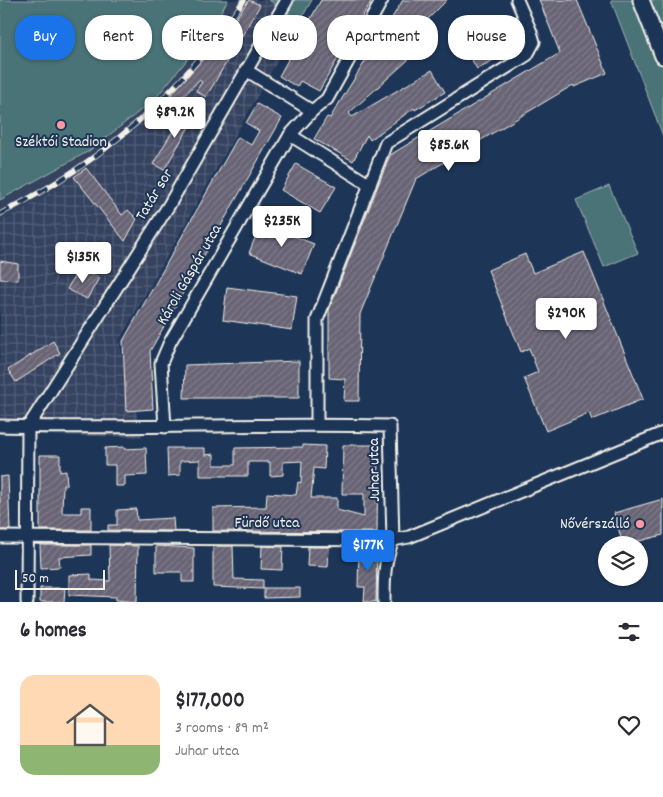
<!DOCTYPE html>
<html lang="en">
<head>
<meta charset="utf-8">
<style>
  body { margin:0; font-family:Dekko,sans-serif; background:#f2f2f3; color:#2b2b33; height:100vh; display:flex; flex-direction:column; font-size:19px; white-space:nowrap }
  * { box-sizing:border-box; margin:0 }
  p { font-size:16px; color:#7c7c81 }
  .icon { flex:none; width:28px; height:28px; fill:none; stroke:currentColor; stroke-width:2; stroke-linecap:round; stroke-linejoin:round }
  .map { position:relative; height:602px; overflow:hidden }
  .panel { display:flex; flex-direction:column; background:#fff; flex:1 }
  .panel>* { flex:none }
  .banner { position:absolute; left:15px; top:15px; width:634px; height:45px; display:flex; gap:10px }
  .tools { position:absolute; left:598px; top:536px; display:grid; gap:10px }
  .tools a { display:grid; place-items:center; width:50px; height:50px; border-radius:50%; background:#fff; box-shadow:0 1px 4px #0004; font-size:25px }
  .scale { position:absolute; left:15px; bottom:12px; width:90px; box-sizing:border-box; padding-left:5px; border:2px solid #f4f1e8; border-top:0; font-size:14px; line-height:18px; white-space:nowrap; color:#f4f1e8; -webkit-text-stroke:4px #1d3557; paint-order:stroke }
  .price { position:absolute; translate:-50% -42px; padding:0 11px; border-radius:5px; background:#fff; color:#222; font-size:16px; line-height:32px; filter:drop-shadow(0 1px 2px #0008) }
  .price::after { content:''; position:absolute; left:50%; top:30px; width:15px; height:11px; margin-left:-8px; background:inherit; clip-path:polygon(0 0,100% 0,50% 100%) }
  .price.selected { background:#1a73e8; color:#fff }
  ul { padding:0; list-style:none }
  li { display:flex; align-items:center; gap:15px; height:125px; padding:0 20px }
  li span { display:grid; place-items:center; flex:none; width:140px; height:100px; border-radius:15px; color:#555 }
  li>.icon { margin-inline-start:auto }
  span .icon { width:60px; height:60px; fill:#fffc; stroke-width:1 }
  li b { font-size:21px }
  h2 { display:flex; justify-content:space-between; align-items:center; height:60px; padding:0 20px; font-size:21px }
  .chip { padding:0 18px; border-radius:20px; background:#fff; box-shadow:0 1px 4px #0004; font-size:18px; line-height:45px }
  .chip.selected { background:#1a73e8; color:#fff }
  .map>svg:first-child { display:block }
</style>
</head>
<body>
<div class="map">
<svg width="663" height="602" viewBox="0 0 663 602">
  <defs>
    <pattern id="industrial-grid" width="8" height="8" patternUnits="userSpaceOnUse" patternTransform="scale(1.25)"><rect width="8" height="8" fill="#344360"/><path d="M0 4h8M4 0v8" fill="none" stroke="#525f77"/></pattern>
    <pattern id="building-hatch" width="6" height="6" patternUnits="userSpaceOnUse" patternTransform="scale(1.25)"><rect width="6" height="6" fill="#686475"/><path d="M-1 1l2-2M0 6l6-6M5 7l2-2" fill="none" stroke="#7e7b89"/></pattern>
  </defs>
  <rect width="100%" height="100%" fill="#1d3557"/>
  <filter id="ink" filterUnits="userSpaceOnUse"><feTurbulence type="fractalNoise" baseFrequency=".02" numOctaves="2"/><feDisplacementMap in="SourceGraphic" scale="10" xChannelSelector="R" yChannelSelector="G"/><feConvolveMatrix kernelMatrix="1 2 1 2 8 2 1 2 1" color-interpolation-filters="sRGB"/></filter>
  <g filter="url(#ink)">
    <polygon fill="#344360" points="228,0 249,0 218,42 162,105 131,134 74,177 40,200 0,222 0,200 2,199 205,38"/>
    <polygon fill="url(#industrial-grid)" points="249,0 269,0 300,21 119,341 142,437 0,434 0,222 40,200 74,177 131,134 183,82 218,42"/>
    <g fill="#4a7377" stroke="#9fb2b0">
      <polygon points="0,0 228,0 205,38 155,99 89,151 0,200"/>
      <polygon points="269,0 312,0 300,21"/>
      <polygon points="611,0 663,0 663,136"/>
      <polygon points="609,186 638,253 604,267 576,200"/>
    </g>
    <g fill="url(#building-hatch)" stroke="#f4f1e8">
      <polygon points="249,0 260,5 206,97 196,91 202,82 199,80 152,129 145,121 162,105 218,42"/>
      <polygon points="321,0 372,0 319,91 300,81 297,87 279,76"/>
      <polygon points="403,0 447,0 425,22 432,26 417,52 349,113 352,117 432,70 445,92 415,110 414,108 370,140 367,135 353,161 314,139 327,117 330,118"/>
      <polygon points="539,0 577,0 607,73 574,87 573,85 416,179 360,314 359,401 344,401 345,379 329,378 329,310 390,155 560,53"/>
      <polygon points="507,24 519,46 477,69 465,48"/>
      <polygon points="257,104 282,118 150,351 153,409 126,411 123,341 238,137 251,145 259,131 246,123"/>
      <polygon points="187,107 197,113 164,170 153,164"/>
      <polygon points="296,164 336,187 320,213 281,190"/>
      <polygon points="86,168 122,215 128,210 137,219 125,241 74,177"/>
      <polygon points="261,223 314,244 302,274 249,253"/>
      <polygon points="584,252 643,399 592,420 589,413 546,431 524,378 538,372 529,348 521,352 488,270 525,254 533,273"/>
      <polygon points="0,261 18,264 18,280 0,279"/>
      <polygon points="79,268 99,278 87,299 67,289"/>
      <polygon points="227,287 297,296 292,330 223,320"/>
      <polygon points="53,341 60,353 16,382 8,370"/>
      <polygon points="299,361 299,398 184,398 185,365"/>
      <polygon points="303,445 325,446 324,469 314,468 311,498 337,498 337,510 364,517 364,494 342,494 343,445 378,445 377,532 213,531 213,508 266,507 267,493 296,495 298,482 301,483 302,461 283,462 283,475 270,476 270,462 248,462 248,476 200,476 200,460 180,461 180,475 168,476 167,448 205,448 205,455 214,454 214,465 235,465 235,448 303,447"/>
      <polygon points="124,447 124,449 146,448 147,475 125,476 125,486 115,486 115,465 105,465 105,448"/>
      <polygon points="40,455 60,455 60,472 66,471 67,485 63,485 62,513 81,513 81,507 91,507 91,530 40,530"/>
      <polygon points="8,476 10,530 0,530 0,477"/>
      <polygon points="663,499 663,535 623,545 614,513"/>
      <polygon points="136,509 137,520 173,518 174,531 108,530 108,525 117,525 117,510"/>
      <polygon points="40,545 91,545 91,555 59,557 60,567 41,568"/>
      <polygon points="109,545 138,546 137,602 116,600 116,597 69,595 69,575 91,574 91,580 110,581"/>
      <polygon points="156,546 194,548 194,582 182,582 182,572 156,572"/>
      <polygon points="213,546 233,546 234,579 263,580 263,589 213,587"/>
      <polygon points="262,546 283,547 282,570 261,569"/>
      <polygon points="308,547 329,547 328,567 307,566"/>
      <polygon points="359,547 377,547 376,602 364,602 365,587 358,587"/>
      <polygon points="40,588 65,588 64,602 40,602"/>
      <polygon points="264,588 300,588 300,597 264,598"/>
    </g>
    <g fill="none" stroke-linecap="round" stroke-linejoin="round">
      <g stroke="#f4f1e8" stroke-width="15">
        <g id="minor">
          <polyline points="246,70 312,111"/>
          <polyline points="290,135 370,185"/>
          <polyline points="317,424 317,320 386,143 527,55 534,42 531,32 517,0"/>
          <path d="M0,426C130,429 260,423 390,426L393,540C384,562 384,578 384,602"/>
          <polyline points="28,427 169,205 287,0"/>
          <polyline points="165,427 161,363 170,342 290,135 312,111 327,99 382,0"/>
          <polyline points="0,537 393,540 409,537 663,433"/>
          <polyline points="27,602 28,427"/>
        </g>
      </g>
      <g stroke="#f4f1e8" stroke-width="19">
        <polyline id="tertiary" points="641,0 663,56"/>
      </g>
      <use href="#minor" stroke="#1d3557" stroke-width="11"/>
      <use href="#tertiary" stroke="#1d3557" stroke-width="15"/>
      <g stroke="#f4f1e8" stroke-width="5.5">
        <path id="rail" d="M0,214C103,162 179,95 244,0"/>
      </g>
      <use href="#rail" stroke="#1d3557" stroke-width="4" stroke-dasharray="11" stroke-linecap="butt"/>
    </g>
  </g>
  <g fill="#ff9aa2" stroke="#1d3557" stroke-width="2">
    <circle cx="61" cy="125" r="5"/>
    <circle cx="640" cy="524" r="5"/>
  </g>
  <g text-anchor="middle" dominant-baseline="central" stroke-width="4" stroke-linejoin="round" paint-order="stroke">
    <g font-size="16" fill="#f4f1e8" stroke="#1d3557">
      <text x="61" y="142">Széktói Stadion</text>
      <text x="630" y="524" text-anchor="end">Nővérszálló</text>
    </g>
    <g font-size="16" fill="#f4f1e8" stroke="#1d3557">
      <text transform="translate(155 195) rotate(-59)">Tatár sor</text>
      <text transform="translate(190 275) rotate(-60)">Károli Gáspár utca</text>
      <text transform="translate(375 470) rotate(-91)">Juhar utca</text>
      <text x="267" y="523">Fürdő utca</text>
    </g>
  </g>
</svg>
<div class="tools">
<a><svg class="icon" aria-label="layers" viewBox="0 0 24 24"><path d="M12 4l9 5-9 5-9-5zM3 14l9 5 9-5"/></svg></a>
</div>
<div class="scale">50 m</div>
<b class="price" style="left:175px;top:139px">$89.2K</b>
<b class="price" style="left:449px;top:172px">$85.6K</b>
<b class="price" style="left:282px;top:248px">$235K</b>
<b class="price" style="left:83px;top:284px">$135K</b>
<b class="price" style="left:566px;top:340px">$290K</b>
<b class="price selected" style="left:368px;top:572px">$177K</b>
<div class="banner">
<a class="chip selected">Buy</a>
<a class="chip">Rent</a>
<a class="chip">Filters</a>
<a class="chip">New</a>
<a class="chip">Apartment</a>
<a class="chip">House</a>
</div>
</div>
<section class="panel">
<h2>6 homes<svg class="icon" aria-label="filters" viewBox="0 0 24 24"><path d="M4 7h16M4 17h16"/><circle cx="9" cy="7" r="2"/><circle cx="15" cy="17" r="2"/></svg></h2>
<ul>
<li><span style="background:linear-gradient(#ffd9b3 70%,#8fb573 0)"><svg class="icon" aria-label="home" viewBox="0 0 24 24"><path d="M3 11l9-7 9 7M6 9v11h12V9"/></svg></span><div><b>$177,000</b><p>3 rooms · 89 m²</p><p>Juhar utca</p></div><svg class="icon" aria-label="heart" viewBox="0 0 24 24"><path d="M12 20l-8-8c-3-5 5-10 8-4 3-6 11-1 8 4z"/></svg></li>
</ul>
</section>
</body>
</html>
